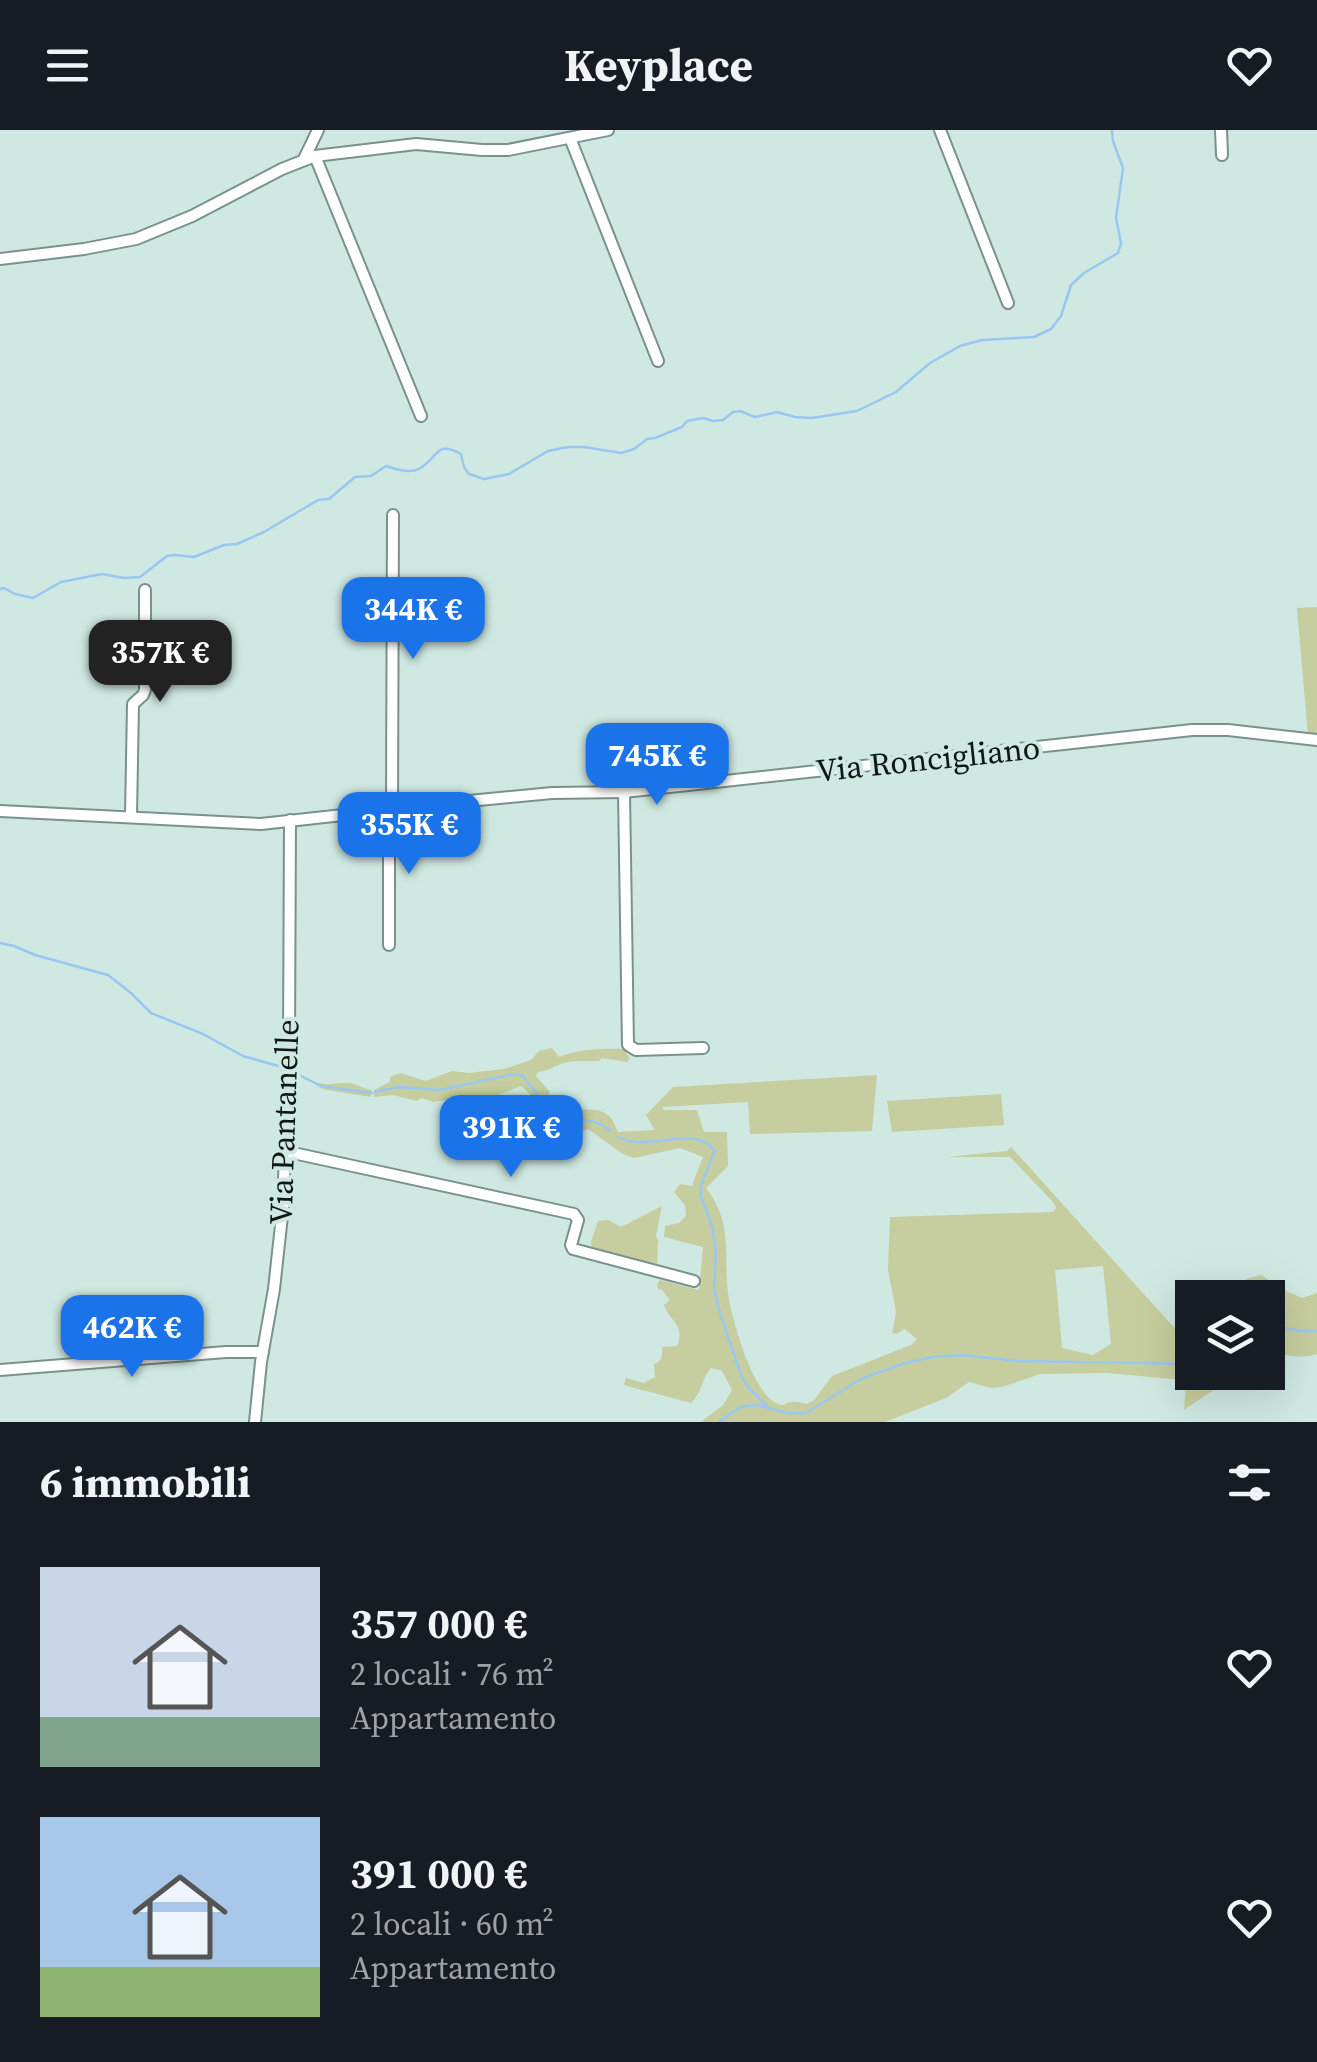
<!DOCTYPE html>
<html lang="it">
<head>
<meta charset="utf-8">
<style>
  body { margin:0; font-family:"Source Serif 4",serif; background:#242831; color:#f1f3f6; height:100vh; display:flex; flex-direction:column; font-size:38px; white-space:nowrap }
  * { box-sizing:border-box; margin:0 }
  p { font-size:32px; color:#9ea1a6 }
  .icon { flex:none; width:55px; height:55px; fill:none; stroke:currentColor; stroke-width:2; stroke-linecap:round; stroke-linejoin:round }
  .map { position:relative; height:1292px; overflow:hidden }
  .drawer { display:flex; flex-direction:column; background:#171b24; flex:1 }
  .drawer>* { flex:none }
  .buttons { position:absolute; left:1175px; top:1150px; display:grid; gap:20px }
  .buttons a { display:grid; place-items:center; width:110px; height:110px; border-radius:0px; background:#171b24; box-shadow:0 10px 40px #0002; font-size:50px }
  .price { position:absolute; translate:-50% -85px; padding:0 22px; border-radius:20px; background:#1a73e8; color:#fff; font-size:32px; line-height:65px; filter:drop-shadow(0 2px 5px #0008) }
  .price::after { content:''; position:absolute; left:50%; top:60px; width:30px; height:22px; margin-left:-15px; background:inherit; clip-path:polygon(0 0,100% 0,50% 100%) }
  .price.on { background:#222; color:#fff }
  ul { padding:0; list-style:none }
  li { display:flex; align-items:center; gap:30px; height:250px; padding:0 40px }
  li span { display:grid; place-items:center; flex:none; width:280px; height:200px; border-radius:0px; color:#555 }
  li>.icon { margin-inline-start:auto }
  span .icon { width:120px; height:120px; fill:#fffc; stroke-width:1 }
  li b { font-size:42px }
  h2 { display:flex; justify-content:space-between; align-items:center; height:120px; padding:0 40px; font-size:42px }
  header { display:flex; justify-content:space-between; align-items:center; height:130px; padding:0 40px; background:#171b24; font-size:45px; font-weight:700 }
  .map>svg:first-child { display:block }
</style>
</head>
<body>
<header><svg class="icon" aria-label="menu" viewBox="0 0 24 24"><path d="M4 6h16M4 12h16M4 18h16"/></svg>Keyplace<svg class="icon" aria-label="heart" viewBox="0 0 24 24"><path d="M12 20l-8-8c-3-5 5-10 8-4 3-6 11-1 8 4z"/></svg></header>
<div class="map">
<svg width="1317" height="1292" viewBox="0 0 1317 1292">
  <rect width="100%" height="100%" fill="#cfe8e2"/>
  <g fill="#c6cd9e" fill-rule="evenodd">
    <polygon points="1317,477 1317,607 1308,606 1297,478"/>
    <path d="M552,918L559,927C577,919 604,918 624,919L630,929L627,932L602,928L599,931C588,932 573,930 563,933C553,937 548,941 538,942L536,946L549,961V970L553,975L554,980L546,991L542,975L521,956L489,968H460L433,972L422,968L417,971L393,965L374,967V960L390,952V947L400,943L426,951L452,941L469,943L504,939L531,930L539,921Z"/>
    <path d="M877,945L872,1001L750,1004L748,972L663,977V980H697L704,1002H727L728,1036L706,1058C735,1095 722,1128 729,1170C734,1194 753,1265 778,1274C788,1277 782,1272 793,1272C798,1271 802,1274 807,1274L814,1270L832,1246L911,1215L917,1209L905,1199L896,1204L892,1203L896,1182L888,1140L890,1087L1053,1082L1056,1078L1053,1072L1010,1027H947L1007,1021L1011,1017L1179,1203L1190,1220H1192V1242L1231,1243L1212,1261L1184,1280L1186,1255L1182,1250L1108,1243L1040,1244L1002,1257L991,1258L969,1252L946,1268L885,1292H701L723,1275L732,1260L722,1241L711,1238C701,1249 702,1263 691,1273L624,1255L626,1248L644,1253L655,1247L654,1234C663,1231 662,1225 662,1217L677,1216C686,1196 669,1190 664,1175L670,1170L662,1160L658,1159L657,1154L660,1150L699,1160L703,1117L664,1107L665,1096L679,1093L686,1086L685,1075L674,1062L680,1054L692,1056L703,1027L680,1018L634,1028L623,1024L588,999L578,1003L551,989L563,977C577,982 597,975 609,986C614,990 615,997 618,1002L655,1000L646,985L673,957ZM1103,1136L1111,1214L1093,1225L1062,1218L1055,1140Z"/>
    <path d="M319,953C330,956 339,952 350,953C356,954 364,959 372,960L371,967L327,960L320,958Z"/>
    <polygon points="1001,964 1004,995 892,1002 887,971"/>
    <polygon points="662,1076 656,1106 658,1110 657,1136 592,1120 591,1112 598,1091 608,1090 621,1097"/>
    <path d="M1261,1145L1288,1162L1302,1168L1317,1163V1224C1299,1230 1285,1225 1268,1219V1168L1227,1167L1242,1160L1255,1163V1159L1248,1156L1246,1149Z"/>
  </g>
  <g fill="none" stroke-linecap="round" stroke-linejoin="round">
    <g stroke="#98c7f1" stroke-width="2.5">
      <path d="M0,459L4,458L15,464L33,468L61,452L102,444L124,448L140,447L167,426L175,425L194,427L224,415L237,414L264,402L318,370L329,369L355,347L371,346L386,336C396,339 409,344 419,339C438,329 435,309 461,324L464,337L469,344L484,349L509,344L548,321L568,317H584L621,323L634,319L647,309L655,308L682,297L687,291L703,288L713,291L723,290L733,282L740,281L755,287L777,282L795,287L812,288L857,281L896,262L930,233L960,216L982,210L1034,207L1051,199L1061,186L1071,155L1084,143L1118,123L1121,113L1116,88L1123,38L1113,11L1112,0"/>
      <polyline points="0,813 14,816 35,825 108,845 131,863 151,883 203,904 243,926 282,937"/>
      <polyline points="293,942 321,956 372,963"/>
      <polyline points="375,962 397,957 439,960 515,944 523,946 552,983"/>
      <path d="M556,986C576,995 591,983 610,1001"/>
      <path d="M618,1007C646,1023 695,993 715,1021L701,1055V1066L712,1096L716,1120L714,1158L718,1177L740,1242L746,1255L767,1276"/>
      <path d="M1268,1193C1285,1198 1299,1203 1317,1201"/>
      <polyline points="719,1292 740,1277 756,1275 788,1283 806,1283 861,1249 905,1233 933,1227 963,1225 1018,1231 1192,1234"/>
    </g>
    <g stroke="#7a928c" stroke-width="14">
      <g id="minor">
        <polyline points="940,0 1008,173"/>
        <polyline points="1221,0 1222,25"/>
        <polyline points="570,8 658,231"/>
        <polyline points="315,26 421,286"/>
        <polyline points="304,29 318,0"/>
        <polyline points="0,129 84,119 136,109 192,86 282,39 315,26 416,14 482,20 508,20 608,0"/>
        <polyline points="624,662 628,915 636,920 703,918"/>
        <polyline points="389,679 389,815"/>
        <polyline points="392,679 393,385"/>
        <polyline points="0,681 261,694 479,670 552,663 624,662 1192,600 1228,600 1317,610"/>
        <polyline points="131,686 133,574 143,565 145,560 145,460"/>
        <polyline points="284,1021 574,1084 578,1090 571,1115 573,1119 694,1151"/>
        <polyline points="0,1240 226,1222 263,1222"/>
        <polyline points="255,1292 261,1232 274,1159 283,1077 289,913 290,690"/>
      </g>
    </g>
    <use href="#minor" stroke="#fff" stroke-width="10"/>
  </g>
  <g text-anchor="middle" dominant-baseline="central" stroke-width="8" stroke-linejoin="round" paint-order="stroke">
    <g font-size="32" fill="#0f1816" stroke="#cfe8e2">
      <text transform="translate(928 629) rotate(-6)">Via Roncigliano</text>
      <text transform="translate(284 992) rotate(-88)">Via Pantanelle</text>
    </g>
  </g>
</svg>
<div class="buttons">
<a><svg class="icon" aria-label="layers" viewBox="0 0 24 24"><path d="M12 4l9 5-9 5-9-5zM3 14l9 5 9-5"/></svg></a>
</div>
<b class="price" style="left:413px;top:532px">344K €</b>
<b class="price on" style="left:160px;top:575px">357K €</b>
<b class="price" style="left:657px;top:678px">745K €</b>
<b class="price" style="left:409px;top:747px">355K €</b>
<b class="price" style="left:511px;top:1050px">391K €</b>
<b class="price" style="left:132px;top:1250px">462K €</b>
</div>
<section class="drawer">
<h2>6 immobili<svg class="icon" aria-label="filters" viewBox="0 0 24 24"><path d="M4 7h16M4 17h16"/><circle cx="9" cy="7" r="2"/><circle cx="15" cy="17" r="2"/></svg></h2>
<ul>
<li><span style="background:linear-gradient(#c9d6e8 75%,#7fa58c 0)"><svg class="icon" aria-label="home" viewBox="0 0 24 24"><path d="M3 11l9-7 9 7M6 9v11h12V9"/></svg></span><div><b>357 000 €</b><p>2 locali · 76 m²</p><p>Appartamento</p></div><svg class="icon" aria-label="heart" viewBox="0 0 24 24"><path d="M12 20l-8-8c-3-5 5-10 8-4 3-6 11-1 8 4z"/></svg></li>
<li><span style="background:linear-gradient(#a9c7e8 75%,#8fb573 0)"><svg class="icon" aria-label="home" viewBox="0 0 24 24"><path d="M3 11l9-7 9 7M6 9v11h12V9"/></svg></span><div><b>391 000 €</b><p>2 locali · 60 m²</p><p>Appartamento</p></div><svg class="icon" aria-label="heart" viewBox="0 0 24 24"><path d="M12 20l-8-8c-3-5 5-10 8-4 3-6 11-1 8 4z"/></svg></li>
</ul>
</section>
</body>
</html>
